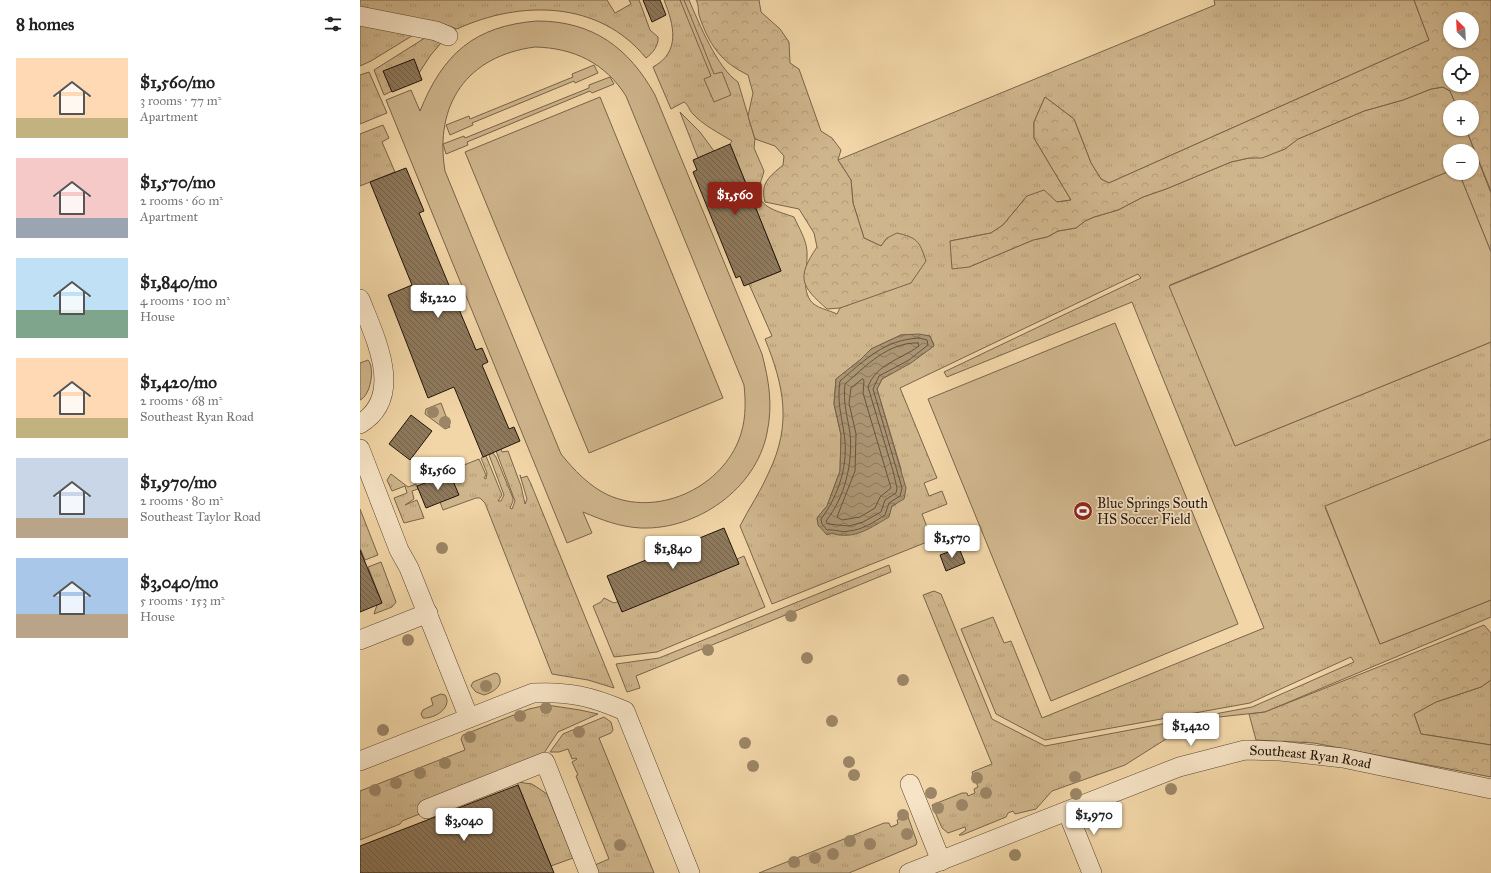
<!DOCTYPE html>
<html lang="en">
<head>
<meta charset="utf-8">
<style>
  body { margin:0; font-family:"IM FELL Great Primer",serif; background:#f2f2f2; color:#222; height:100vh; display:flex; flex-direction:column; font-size:15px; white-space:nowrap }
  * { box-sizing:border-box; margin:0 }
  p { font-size:13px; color:#767676 }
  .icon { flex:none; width:22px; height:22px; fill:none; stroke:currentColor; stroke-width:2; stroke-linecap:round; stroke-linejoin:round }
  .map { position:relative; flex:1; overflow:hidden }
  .side { display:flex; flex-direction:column; background:#fff; width:360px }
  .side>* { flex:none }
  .needle { width:26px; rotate:336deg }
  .buttons { position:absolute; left:1083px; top:12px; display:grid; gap:8px }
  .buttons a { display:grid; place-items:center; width:36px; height:36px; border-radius:50%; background:#fff; box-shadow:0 1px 3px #0004; font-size:20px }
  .price { position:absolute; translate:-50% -34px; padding:0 9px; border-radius:4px; background:#fff; color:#222; font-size:13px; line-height:26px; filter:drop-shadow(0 1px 2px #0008) }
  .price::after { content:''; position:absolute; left:50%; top:24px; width:12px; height:9px; margin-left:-6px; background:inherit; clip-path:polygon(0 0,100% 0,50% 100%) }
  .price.current { background:#8f2418; color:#fff }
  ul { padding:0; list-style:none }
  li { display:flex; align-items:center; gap:12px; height:100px; padding:0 16px }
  li span { display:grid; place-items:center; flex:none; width:112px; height:80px; border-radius:0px; color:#555 }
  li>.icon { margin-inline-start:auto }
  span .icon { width:48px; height:48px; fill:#fffc; stroke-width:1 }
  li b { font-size:17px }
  h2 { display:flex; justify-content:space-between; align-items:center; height:48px; padding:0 16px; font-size:17px }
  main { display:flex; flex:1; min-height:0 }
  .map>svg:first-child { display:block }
</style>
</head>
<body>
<main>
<section class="side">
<h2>8 homes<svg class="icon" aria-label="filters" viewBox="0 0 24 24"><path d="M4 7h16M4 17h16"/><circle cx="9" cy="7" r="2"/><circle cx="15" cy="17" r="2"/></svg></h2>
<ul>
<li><span style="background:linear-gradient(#ffd9b3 75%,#c2b280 0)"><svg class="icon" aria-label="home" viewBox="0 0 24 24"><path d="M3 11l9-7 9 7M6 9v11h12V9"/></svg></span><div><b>$1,560/mo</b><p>3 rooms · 77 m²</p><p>Apartment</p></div></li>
<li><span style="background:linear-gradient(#f6c9c9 75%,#9aa5b1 0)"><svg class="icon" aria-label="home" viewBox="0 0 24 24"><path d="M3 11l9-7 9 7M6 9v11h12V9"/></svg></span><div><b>$1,570/mo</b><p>2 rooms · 60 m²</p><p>Apartment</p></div></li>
<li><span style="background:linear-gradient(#bfe0f5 65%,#7fa58c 0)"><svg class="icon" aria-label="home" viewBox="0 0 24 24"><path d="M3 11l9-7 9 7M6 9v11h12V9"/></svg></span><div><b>$1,840/mo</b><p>4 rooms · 100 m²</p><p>House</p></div></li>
<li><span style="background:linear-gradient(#ffd9b3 75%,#c2b280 0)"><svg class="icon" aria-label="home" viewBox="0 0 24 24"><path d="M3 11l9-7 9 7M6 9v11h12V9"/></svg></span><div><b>$1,420/mo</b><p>2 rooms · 68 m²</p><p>Southeast Ryan Road</p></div></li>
<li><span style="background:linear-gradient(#c9d6e8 75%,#b9a48a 0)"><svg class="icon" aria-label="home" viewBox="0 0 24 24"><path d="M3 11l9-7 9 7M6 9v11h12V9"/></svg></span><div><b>$1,970/mo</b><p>2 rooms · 80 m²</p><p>Southeast Taylor Road</p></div></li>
<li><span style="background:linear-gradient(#a9c7e8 70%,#b9a48a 0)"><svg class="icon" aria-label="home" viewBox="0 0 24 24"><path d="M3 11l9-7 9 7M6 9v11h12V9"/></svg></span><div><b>$3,040/mo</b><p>5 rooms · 153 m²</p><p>House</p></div></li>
</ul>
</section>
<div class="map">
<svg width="1131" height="873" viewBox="0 0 1131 873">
  <defs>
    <pattern id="grass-tufts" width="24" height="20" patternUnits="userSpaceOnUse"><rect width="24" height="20" fill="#cfb58c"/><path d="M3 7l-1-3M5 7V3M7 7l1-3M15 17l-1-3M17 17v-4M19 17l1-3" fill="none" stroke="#b19b77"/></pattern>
    <pattern id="forest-crowns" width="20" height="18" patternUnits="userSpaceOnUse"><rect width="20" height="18" fill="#cfb58c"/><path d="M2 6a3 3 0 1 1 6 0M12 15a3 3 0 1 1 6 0" fill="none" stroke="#b19b77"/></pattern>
    <pattern id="water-waves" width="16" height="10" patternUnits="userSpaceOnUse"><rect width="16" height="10" fill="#ab9472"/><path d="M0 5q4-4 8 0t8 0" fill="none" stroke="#8b785c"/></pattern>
    <pattern id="building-back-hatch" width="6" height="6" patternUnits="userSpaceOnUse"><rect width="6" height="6" fill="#8e795c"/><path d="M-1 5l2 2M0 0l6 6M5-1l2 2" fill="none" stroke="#74624a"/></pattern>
  </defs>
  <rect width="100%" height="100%" fill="#f2d6a7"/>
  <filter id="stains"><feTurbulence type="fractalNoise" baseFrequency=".005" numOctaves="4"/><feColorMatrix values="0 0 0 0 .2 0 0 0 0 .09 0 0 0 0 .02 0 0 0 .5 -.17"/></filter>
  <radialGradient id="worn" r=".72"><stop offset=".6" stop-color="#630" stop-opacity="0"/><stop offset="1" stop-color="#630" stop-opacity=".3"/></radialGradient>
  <g fill="url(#grass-tufts)" stroke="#78654c" fill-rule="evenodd">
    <path d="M0,0H247L255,13L271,4L269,0H279L290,30L298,37C299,45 293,53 286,58C239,0 160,0 97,29L86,25L0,11Z"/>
    <path d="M304,0H329C339,23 357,68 378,82L395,139L394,148L404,171C403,177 399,184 399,190C397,208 421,212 434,217C439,228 446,239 447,251C448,268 441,285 450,300C455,308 469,310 477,314L480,308L492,303L527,238L521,246L504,238L493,203L491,180L478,160L855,5L854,0H1054L1069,40L749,183L741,179L731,163L714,119L685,97L674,122V138L711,200L697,202L667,196L643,225L631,233L590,241L609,267L673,240L687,237L698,231L716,228L725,221L734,217L758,210L783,197L806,189L871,162L889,158L902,157L925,149L938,139L1004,111L1043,100L1071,89L1083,87L1090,91L1097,107H1090V129H1106L1131,193V252L1099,173H1112V151H1090V171L810,285L875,446L1131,342V439L965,507L1020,644L1131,600V617L905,712L859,717L825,727L765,765L692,791L676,809L655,814L653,811L648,813L646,817L602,835H599L606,830L605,827L588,833L582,828L572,805L602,793H607L608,796L615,793L614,789L618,787L612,772L632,764L563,595L574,591L581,594L632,719L685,746L892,707L994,662L991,657L890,703L685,740L636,714L601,629L633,617L644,643L651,641L682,718L904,628L772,302L587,377L584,372L781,278L778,274L540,388L577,478L564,483L569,496L582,491L587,504L562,514L572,540L412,604L380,526C389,508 401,491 409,472C432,424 424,386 405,339L412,336L389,284L421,271L370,144L372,141C359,133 343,125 333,114C329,110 328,104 324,102L311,109L293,67C321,52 314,25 304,0ZM541,335L570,336L574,345L522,379L517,389L541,469L536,504L479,535L472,533L457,518L467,506L480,471L481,435L474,404L476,379L500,360L511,349Z"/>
    <polygon points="0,21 55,34 11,61 0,66"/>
    <polygon points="68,36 81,43 70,56 59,73 54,59 24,71 32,91 24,95 14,70"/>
    <polygon points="9,72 27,113 0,124 0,75"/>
    <polygon points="320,112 340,132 354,151 338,158"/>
    <polygon points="23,125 29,138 22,142 35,172 0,186 0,134"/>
    <polygon points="141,449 142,452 148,451 161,486 165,504 167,499 160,475 161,478 167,476 171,484 254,688 228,680 192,674 125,503 120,498 116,498 83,510 80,502 98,495 89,471 119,459 126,475 124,478 126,479 127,473 121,458 126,456 142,495 138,501 141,501 144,495 129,455 133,453 136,457 153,498 153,501 150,508 152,509 155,501 136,451"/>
    <polygon points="31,474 48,487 56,484 58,489 52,491 54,499 45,505 57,500 64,518 44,523 34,498 47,493 45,486 32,491 27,480"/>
    <polygon points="0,509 18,555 5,560 0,548"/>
    <polygon points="384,556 405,607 297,652 254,657 233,606 241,602 244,598 254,603 379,564 377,559"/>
    <polygon points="21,562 36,602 32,607 14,614 17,605 22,603 8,567"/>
    <polygon points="529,565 531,572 276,676 280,688 267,692 256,664 299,658"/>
    <polygon points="1131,680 1131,745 1061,734 1054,714 1076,702 1121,687"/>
    <polygon points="187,705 220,710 238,714 198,732 184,753 64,801 67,811 42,821 40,824 0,840 0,791 105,750 101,739 103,735 169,709"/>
    <polygon points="244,717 251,722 253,730 251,733 239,738 294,873 238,873 235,865 249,859 216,776 218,775 212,762 217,759 216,758 212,759 208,749 199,752 190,752 203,734"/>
    <polygon points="157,782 172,784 187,794 213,858 191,866"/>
    <polygon points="547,814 557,842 556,845 489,873 399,873 524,823 529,823 531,827 538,824 537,820"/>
  </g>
  <g fill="url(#forest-crowns)" stroke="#78654c" fill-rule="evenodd">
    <path d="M336,0H399L401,12L420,29L429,42L430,63L439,69L461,131L472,138L481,150L478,160L491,180L493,203L504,238L521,246L527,238L537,233C557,238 559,240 566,261L551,283L480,308L467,309C441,286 436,278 457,247L454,233L439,209L405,202C400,183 409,177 423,165L424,156L415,146L395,139L388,116L393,93L388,75C361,62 349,45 339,15C338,10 339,5 336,0Z"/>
    <path d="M1054,0H1131V191L1106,129H1112V107H1097L1090,91L1083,87L1071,89L1043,100L1004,111L938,139L925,149L902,158H889L871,162L806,189L783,197L758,210L734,217L725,221L716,228L698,231L687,237L673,240L609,267L592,269L590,241L631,233L643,225L667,196L684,190L697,202L711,200L674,138V122L685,97L714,119L731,163L741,179L749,183L1069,40ZM1090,19H1112V41H1090ZM1090,63H1112V85H1090Z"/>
    <polygon points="1124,625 1131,633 1131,680 1121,687 1076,702 1054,714 1061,734 1131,745 1131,777 954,743 896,740 889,714 905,712"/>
  </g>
  <g fill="#cfb58c" stroke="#78654c" fill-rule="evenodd">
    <polygon points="320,0 324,0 354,74 362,72 371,95 354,102 344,79 351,76"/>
    <path d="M177,21C233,21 269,48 295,95L402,354C409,381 413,405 407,433C396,489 337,530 281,528C260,527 242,520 223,512L232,533L207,543L26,100L51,90L60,111C83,54 114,26 177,21ZM175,47C214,48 245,63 266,96L384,385C386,404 386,423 378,442C358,489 297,517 248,495C229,486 214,470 201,454L85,171C74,104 107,56 175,47Z"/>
    <polygon points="234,65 238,73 215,83 214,81 112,123 113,125 90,135 86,125 109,116 110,119 213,77 212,74"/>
    <polygon points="250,77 254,84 232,93 230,91 107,142 108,145 86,154 83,144 104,136 105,138 229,88 229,85"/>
    <polygon points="240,97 363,398 229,453 105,152"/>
    <polygon points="1090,171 1090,173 1099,173 1131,252 1131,342 875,446 809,286"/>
    <polygon points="755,323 878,624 691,701 568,399"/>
    <path d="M8,360C15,368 11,395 0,400V363Z"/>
    <polygon points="81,403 90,427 85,429 65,414 66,409"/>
    <polygon points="1131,439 1131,600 1020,644 965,506"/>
    <path d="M135,673L138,674C145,685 134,692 124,695L116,692L111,686L113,682Z"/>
    <path d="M81,694L85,695C93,707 75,719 63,718L61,714L63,710L73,705L71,698Z"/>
  </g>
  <path fill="url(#water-waves)" stroke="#746149" d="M559,334L570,336L574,346L551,363L522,379L517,389L546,488L544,499L532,506L529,517C512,527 493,541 472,533L467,535L458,525L457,518L467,506L480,471L481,435L474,404L476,379L500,360L511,349L541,335Z"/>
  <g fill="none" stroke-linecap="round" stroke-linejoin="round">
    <g stroke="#66543e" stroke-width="1">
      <path d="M559,338L567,340L568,345L549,360L519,376L513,389L542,488L540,496L529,503L525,515C514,522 502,530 489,531C481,533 475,529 467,530L462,524L461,519C479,495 489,464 484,433C481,413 477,402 480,381C506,359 524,340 559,338Z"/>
      <path d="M558,343L559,346C540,360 516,364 508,387L533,471L537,488L536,493L525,500L521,512L503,522L489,526L468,524L466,521C485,497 493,463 490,433C487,415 483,403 485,384C506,366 528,342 558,343Z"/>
      <polygon points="503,379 504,381 503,393 531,488 520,497 515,508 500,517 482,520 477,517 495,471 496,434 489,403 491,388"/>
    </g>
  </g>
  <g fill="url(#building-back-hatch)" stroke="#22150b">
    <polygon points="283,0 300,0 306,15 292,22"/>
    <polygon points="54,59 62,80 32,92 23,71"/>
    <polygon points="370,144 421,271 384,286 380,276 376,278 333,172 337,170 333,160"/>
    <polygon points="46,168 64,211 59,213 88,283 116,350 122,348 128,362 122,365 149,429 154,427 160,441 123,457 94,387 68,398 28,295 52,285 10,182"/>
    <polygon points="51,415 72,431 50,460 29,444"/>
    <polygon points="90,474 99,495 66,508 57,486"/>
    <polygon points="364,528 379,564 262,612 247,576"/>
    <polygon points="599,548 605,563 586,571 580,555"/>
    <polygon points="0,550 22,603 0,612"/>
    <polygon points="158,785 194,873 0,873 0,846"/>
  </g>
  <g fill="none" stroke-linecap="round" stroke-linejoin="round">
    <g stroke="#564532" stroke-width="20">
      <g id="minor">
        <polyline points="0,16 76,31 88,36"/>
        <path d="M0,299C14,336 46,396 0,424"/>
        <polyline points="0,449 39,550 49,568 109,718"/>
        <polyline points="0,640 68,613"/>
        <path d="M0,761L173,693C209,691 233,697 265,711L330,873"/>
        <polyline points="550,784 581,861"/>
        <polyline points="67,809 185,762 229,873"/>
        <polyline points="707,811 732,873"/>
        <path id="s1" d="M549,873L819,767L885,750L920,751L983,758L1131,789"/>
      </g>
    </g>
    <use href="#minor" stroke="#f7e4c6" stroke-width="19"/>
  </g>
  <g fill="#9c8667">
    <circle cx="73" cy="412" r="6"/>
    <circle cx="85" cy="422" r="6"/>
    <circle cx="82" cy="548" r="6"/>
    <circle cx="431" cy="616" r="6"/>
    <circle cx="48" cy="640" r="6"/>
    <circle cx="348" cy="650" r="6"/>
    <circle cx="447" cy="658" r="6"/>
    <circle cx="543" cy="680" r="6"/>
    <circle cx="126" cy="686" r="6"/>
    <circle cx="186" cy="708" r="6"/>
    <circle cx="160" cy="716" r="6"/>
    <circle cx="472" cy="721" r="6"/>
    <circle cx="23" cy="730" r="6"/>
    <circle cx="219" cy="732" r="6"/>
    <circle cx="110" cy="737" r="6"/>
    <circle cx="385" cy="743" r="6"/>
    <circle cx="489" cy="762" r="6"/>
    <circle cx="85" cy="763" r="6"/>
    <circle cx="393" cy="766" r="6"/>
    <circle cx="60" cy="773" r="6"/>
    <circle cx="494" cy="775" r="6"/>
    <circle cx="715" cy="777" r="6"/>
    <circle cx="617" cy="778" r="6"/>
    <circle cx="36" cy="783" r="6"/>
    <circle cx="811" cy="789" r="6"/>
    <circle cx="15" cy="790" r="6"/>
    <circle cx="571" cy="793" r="6"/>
    <circle cx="626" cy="793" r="6"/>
    <circle cx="716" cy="794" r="6"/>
    <circle cx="602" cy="805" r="6"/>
    <circle cx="578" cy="808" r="6"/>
    <circle cx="543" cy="815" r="6"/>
    <circle cx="547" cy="834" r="6"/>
    <circle cx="490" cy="841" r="6"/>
    <circle cx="510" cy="844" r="6"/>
    <circle cx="260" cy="845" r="6"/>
    <circle cx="473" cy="854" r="6"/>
    <circle cx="655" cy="855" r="6"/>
    <circle cx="455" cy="858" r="6"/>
    <circle cx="434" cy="862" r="6"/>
  </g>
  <defs>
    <g id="stadium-disc" transform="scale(1)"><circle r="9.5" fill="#8f2418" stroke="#f7e4c6"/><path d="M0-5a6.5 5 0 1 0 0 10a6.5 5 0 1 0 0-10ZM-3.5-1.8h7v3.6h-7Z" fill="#fff"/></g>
  </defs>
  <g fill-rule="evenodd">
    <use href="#stadium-disc" x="723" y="511"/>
  </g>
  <g text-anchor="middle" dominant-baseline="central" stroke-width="3.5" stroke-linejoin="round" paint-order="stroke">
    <g font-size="14" fill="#22150b" stroke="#f7e4c6" text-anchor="start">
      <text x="737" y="503">Blue Springs South<tspan x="737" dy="16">HS Soccer Field</tspan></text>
    </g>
    <g font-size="14" fill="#22150b" stroke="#f7e4c6">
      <text stroke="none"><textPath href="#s1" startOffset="424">Southeast Ryan Road</textPath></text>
    </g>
  </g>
  <rect width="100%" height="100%" filter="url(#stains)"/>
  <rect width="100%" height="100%" fill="url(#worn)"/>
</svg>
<div class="buttons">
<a><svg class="needle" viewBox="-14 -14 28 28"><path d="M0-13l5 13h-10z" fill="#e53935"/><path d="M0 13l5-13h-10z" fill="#767676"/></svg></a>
<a><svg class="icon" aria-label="locate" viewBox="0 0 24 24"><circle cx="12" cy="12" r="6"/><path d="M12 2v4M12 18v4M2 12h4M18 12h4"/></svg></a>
<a>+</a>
<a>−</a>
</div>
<b class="price current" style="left:375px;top:216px">$1,560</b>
<b class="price" style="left:78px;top:319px">$1,220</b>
<b class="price" style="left:78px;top:491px">$1,560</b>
<b class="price" style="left:592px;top:559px">$1,570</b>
<b class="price" style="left:313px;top:570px">$1,840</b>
<b class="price" style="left:831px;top:747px">$1,420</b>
<b class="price" style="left:734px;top:836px">$1,970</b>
<b class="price" style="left:104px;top:842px">$3,040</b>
</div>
</main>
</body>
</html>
